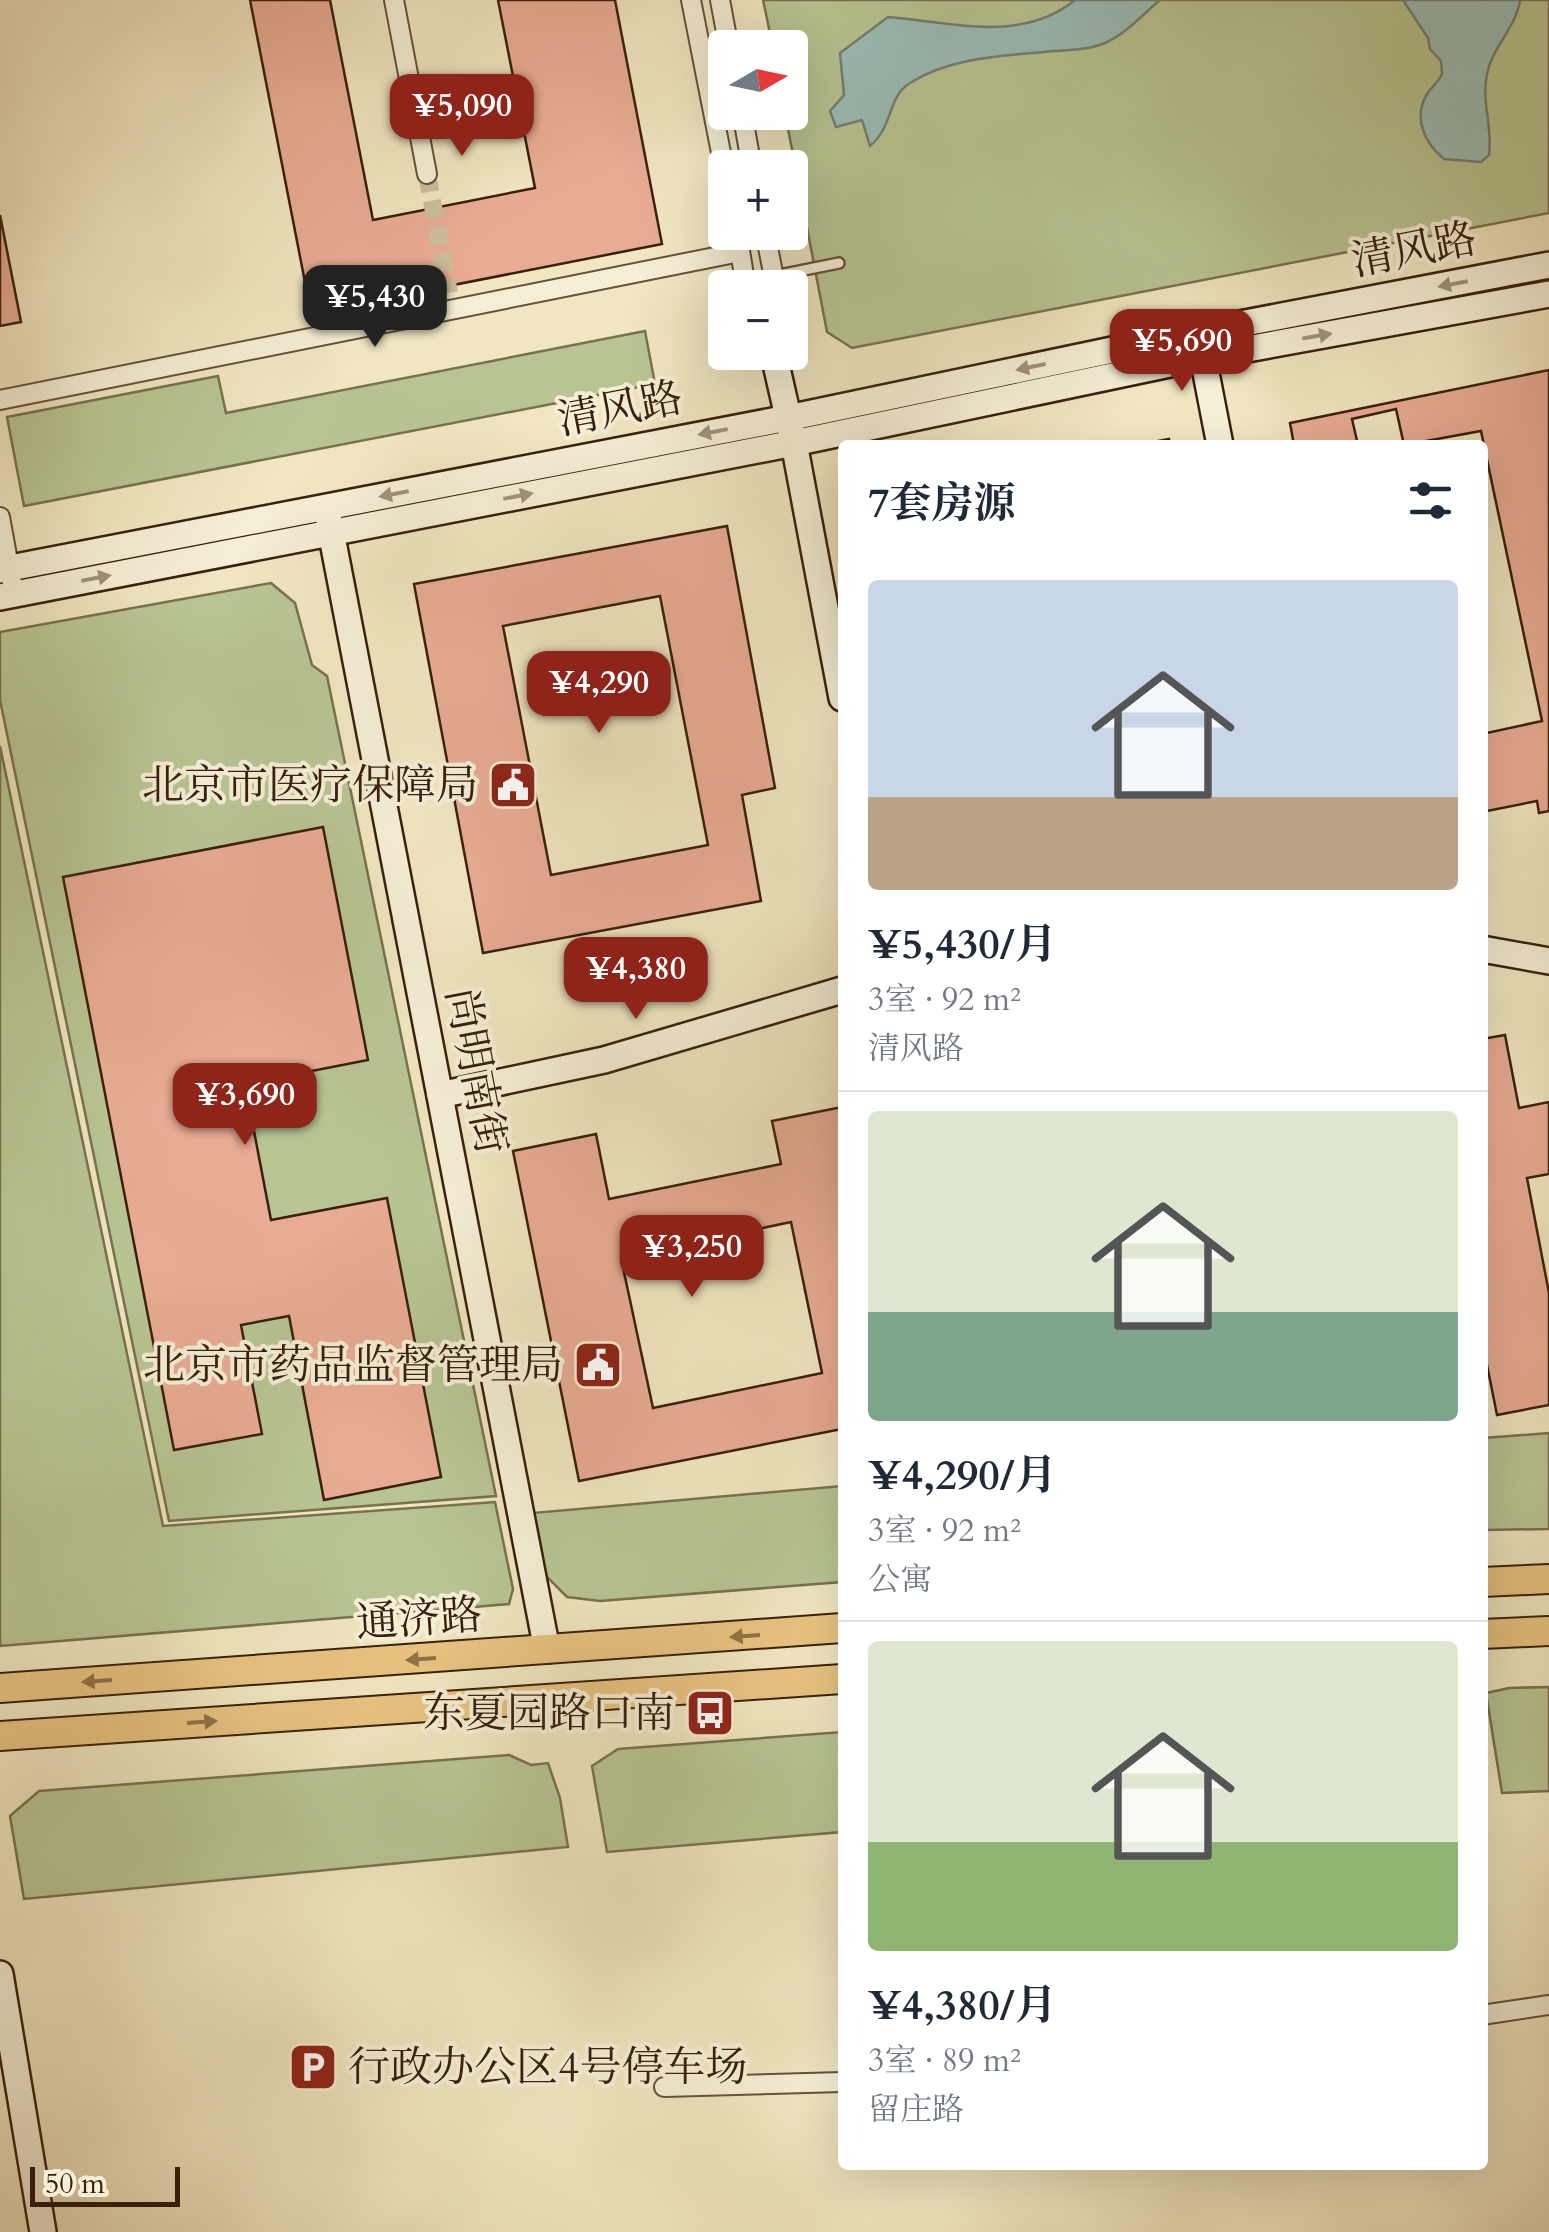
<!DOCTYPE html>
<html lang="zh">
<head>
<meta charset="utf-8">
<style>
  body { margin:0; font-family:Cardo,"Noto Serif SC",serif; background:#f6f6f7; color:#1f2937; height:100vh; display:flex; flex-direction:column; font-size:38px; white-space:nowrap }
  * { box-sizing:border-box; margin:0 }
  p { font-size:32px; color:#747a83 }
  .icon { flex:none; width:55px; height:55px; fill:none; stroke:currentColor; stroke-width:2; stroke-linecap:round; stroke-linejoin:round }
  .map { position:relative; flex:1; overflow:hidden }
  .panel { position:absolute; left:838px; top:440px; width:650px; height:1730px; display:flex; flex-direction:column; background:#fff; border-radius:10px; box-shadow:0 10px 40px #0002 }
  .panel>* { flex:none }
  .needle { width:65px; rotate:81deg }
  .tools { position:absolute; left:708px; top:30px; display:grid; gap:20px }
  .tools a { display:grid; place-items:center; width:100px; height:100px; border-radius:10px; background:#fff; box-shadow:0 10px 40px #0002; font-size:50px }
  .scale { position:absolute; left:30px; bottom:25px; width:150px; box-sizing:border-box; padding-left:10px; border:5px solid #38200c; border-top:0; font-size:28px; line-height:35px; white-space:nowrap; color:#38200c; -webkit-text-stroke:8px #f5efd6; paint-order:stroke }
  .price { position:absolute; translate:-50% -85px; padding:0 22px; border-radius:20px; background:#8f2418; color:#fff; font-size:32px; line-height:65px; filter:drop-shadow(0 2px 5px #0008) }
  .price::after { content:''; position:absolute; left:50%; top:60px; width:30px; height:22px; margin-left:-15px; background:inherit; clip-path:polygon(0 0,100% 0,50% 100%) }
  .price.selected { background:#222; color:#fff }
  ul { padding:0; list-style:none }
  li { display:grid; align-content:center; gap:20px; height:530px; padding:0 30px }
  li+li { border-top:2px solid #e0e1e3 }
  li span { display:grid; place-items:center; height:310px; border-radius:10px; color:#555 }
  li>.icon { margin-inline-start:auto }
  span .icon { width:180px; height:180px; fill:#fffc; stroke-width:1 }
  li b { font-size:42px }
  h2 { display:flex; justify-content:space-between; align-items:center; height:120px; padding:0 30px; font-size:42px }
  .map>svg:first-child { display:block }
</style>
</head>
<body>
<div class="map">
<svg width="1549" height="2232" viewBox="0 0 1549 2232">
  <rect width="100%" height="100%" fill="#f0e6c0"/>
  <filter id="stains"><feTurbulence type="fractalNoise" baseFrequency=".002" numOctaves="4"/><feColorMatrix values="0 0 0 0 .2 0 0 0 0 .09 0 0 0 0 .02 0 0 0 .5 -.17"/></filter>
  <radialGradient id="worn" r=".72"><stop offset=".6" stop-color="#630" stop-opacity="0"/><stop offset="1" stop-color="#630" stop-opacity=".3"/></radialGradient>
  <g fill="#b8c593" stroke="#787250" stroke-width="2.5">
    <polygon points="763,0 1549,0 1549,213 852,348 827,332 785,113 790,112 790,48 773,47"/>
    <polygon points="645,331 655,384 24,506 7,417 218,376 226,413"/>
    <polygon points="271,583 295,603 312,665 327,676 496,1496 169,1521 0,700 0,632"/>
    <polygon points="0,746 163,1526 495,1502 513,1589 509,1604 0,1646"/>
    <polygon points="1549,1433 1549,1529 1483,1530 1483,1438"/>
    <polygon points="842,1486 842,1582 600,1601 567,1597 544,1574 532,1513"/>
    <polygon points="1549,1687 1549,1791 1502,1793 1486,1693 1509,1688"/>
    <polygon points="842,1732 842,1832 607,1852 592,1766 618,1749"/>
    <polygon points="509,1755 531,1765 548,1763 560,1798 568,1847 24,1899 10,1816 39,1791"/>
  </g>
  <g fill="#9bbeb8" stroke="#737f73" stroke-width="2.5">
    <path d="M1075,0H1160C1143,14 1126,34 1105,43C1086,51 1064,50 1044,52C999,56 950,58 910,83C887,97 894,126 870,146L862,120L836,127L830,111L844,95L840,53L888,17C950,22 1021,44 1075,0Z"/>
    <path d="M1403,0H1520C1516,28 1492,47 1487,74C1481,102 1493,127 1489,155L1481,162L1444,159C1424,143 1413,117 1427,94C1432,86 1438,83 1442,74L1441,61L1430,49L1428,38Z"/>
  </g>
  <g fill="#e8ab93" stroke="#38200c" stroke-width="2.5" fill-rule="evenodd">
    <polygon points="250,0 330,0 373,220 535,188 498,0 615,0 662,244 311,313"/>
    <polygon points="0,215 21,322 0,326"/>
    <polygon points="1549,370 1549,811 1539,813 1537,801 1482,812 1482,734 1542,721 1481,431 1404,445 1396,409 1352,419 1358,445 1294,445 1290,423"/>
    <polygon points="1169,439 1170,445 1137,445"/>
    <path d="M727,526L775,788L742,795L761,901L483,953L414,584ZM660,596L708,845L551,875L503,626Z"/>
    <polygon points="323,827 368,1060 245,1084 271,1220 387,1198 441,1477 324,1500 289,1316 241,1325 262,1434 174,1450 63,877"/>
    <polygon points="1505,1035 1519,1108 1549,1102 1549,1174 1527,1178 1549,1293 1549,1405 1497,1415 1482,1340 1482,1039"/>
    <path d="M842,1107V1429L579,1481L513,1151L596,1134L609,1199L781,1164L772,1121ZM791,1222L822,1373L653,1408L621,1258Z"/>
  </g>
  <g fill="none" stroke-linecap="round" stroke-linejoin="round">
    <polyline stroke="#cbbe9c" stroke-width="18" stroke-dasharray="18 9" stroke-linecap="butt" points="427,174 449,293"/>
    <g stroke="#665239" stroke-width="14">
      <polyline id="lane" points="774,276 839,263"/>
    </g>
    <g stroke="#665239" stroke-width="22">
      <g id="street">
        <polyline points="394,0 427,174"/>
        <polyline points="691,0 725,173"/>
        <polyline points="720,0 729,48"/>
        <polyline points="742,112 752,168"/>
        <polyline points="737,232 746,288"/>
        <polyline points="765,232 776,288"/>
        <polyline points="0,400 740,252"/>
        <polyline points="0,517 14,594"/>
        <polyline points="1482,2015 1549,2005"/>
        <polyline points="664,2087 842,2082"/>
      </g>
    </g>
    <g stroke="#38200c" stroke-width="30">
      <g id="secondary">
        <polyline points="1200,342 1220,445"/>
        <polyline points="776,364 794,443 842,698"/>
        <polyline points="328,516 547,1650"/>
        <polyline points="0,570 788,418 1198,332 1549,265"/>
        <polyline points="0,597 794,443 1203,357 1549,294"/>
        <polyline points="1482,949 1549,961"/>
        <polyline points="440,1095 604,1060 842,990"/>
        <polyline points="0,1974 43,2232"/>
      </g>
    </g>
    <g stroke="#38200c" stroke-width="32">
      <g id="primary">
        <polyline points="1482,1582 1549,1579"/>
        <polyline points="1482,1634 1549,1631"/>
        <polyline points="0,1688 842,1628"/>
        <polyline points="0,1736 842,1679"/>
      </g>
    </g>
    <use href="#lane" stroke="#f5efd6" stroke-width="9"/>
    <use href="#street" stroke="#f5efd6" stroke-width="18"/>
    <use href="#secondary" stroke="#f5efd6" stroke-width="25"/>
    <use href="#primary" stroke="#e8c380" stroke-width="28"/>
  </g>
  <defs><path id="oneway-solid" d="M-6-.8H1V-3.2L6.5 0L1 3.2V.8H-6Z" transform="scale(2.5)"/></defs>
  <g fill="#a0927b">
    <use href="#oneway-solid" transform="translate(1453 284) rotate(169)"/>
    <use href="#oneway-solid" transform="translate(1317 336) rotate(-10)"/>
    <use href="#oneway-solid" transform="translate(1031 367) rotate(168)"/>
    <use href="#oneway-solid" transform="translate(713 432) rotate(169)"/>
    <use href="#oneway-solid" transform="translate(394 494) rotate(169)"/>
    <use href="#oneway-solid" transform="translate(518 496) rotate(-11)"/>
    <use href="#oneway-solid" transform="translate(96 578) rotate(-11)"/>
  </g>
  <g fill="#907246">
    <use href="#oneway-solid" transform="translate(745 1636) rotate(176)"/>
    <use href="#oneway-solid" transform="translate(421 1659) rotate(176)"/>
    <use href="#oneway-solid" transform="translate(97 1681) rotate(176)"/>
    <use href="#oneway-solid" transform="translate(202 1722) rotate(-4)"/>
  </g>
  <defs>
    <g id="civic-square" transform="scale(2.5)"><rect x="-9" y="-9" width="18" height="18" rx="4" fill="#8f2418" stroke="#f5efd6"/><path d="M-.6-6.5H3V-4.5H.6V-3L4-1V1h2V6H-6V1h2V-1L-.6-3ZM-1.2 2.5V6h2.4V2.5Z" fill="#fff"/></g>
    <g id="bus-square" transform="scale(2.5)"><rect x="-9" y="-9" width="18" height="18" rx="4" fill="#8f2418" stroke="#f5efd6"/><path d="M-5-6H5V4H4V6H2V4H-2V6H-4V4H-5ZM-3.5-4V0h7V-4ZM-3.5 1.2v1.5H-2V1.2ZM2 1.2v1.5H3.5V1.2Z" fill="#fff"/></g>
    <g id="parking-square" transform="scale(2.5)"><rect x="-9" y="-9" width="18" height="18" rx="4" fill="#8f2418" stroke="#f5efd6"/><path d="M-3.5-5.5H1a3.5 3.5 0 0 1 0 7H-1V5.5H-3.5ZM-1-3.4V-.6H.8a1.4 1.4 0 0 0 0-2.8Z" fill="#fff"/></g>
  </defs>
  <g fill-rule="evenodd">
    <use href="#civic-square" x="513" y="785"/>
    <use href="#civic-square" x="598" y="1365"/>
    <use href="#bus-square" x="710" y="1713"/>
    <use href="#parking-square" x="313" y="2067"/>
  </g>
  <g text-anchor="middle" dominant-baseline="central" stroke-width="8" stroke-linejoin="round" paint-order="stroke">
    <g font-size="42" fill="#38200c" stroke="#f5efd6">
      <text transform="translate(1414 250) rotate(-11)">清风路</text>
      <text transform="translate(620 409) rotate(-11)">清风路</text>
      <text transform="translate(476 1071) rotate(79)">尚明南街</text>
      <text transform="translate(419 1619) rotate(-4)">通济路</text>
    </g>
    <g font-size="42" fill="#38200c" stroke="#f5efd6" text-anchor="end">
      <text x="478" y="785">北京市医疗保障局</text>
      <text x="563" y="1365">北京市药品监督管理局</text>
      <text x="675" y="1713">东夏园路口南</text>
      <text x="348" y="2067" text-anchor="start">行政办公区4号停车场</text>
    </g>
  </g>
  <rect width="100%" height="100%" filter="url(#stains)"/>
  <rect width="100%" height="100%" fill="url(#worn)"/>
</svg>
<div class="tools">
<a><svg class="needle" viewBox="-14 -14 28 28"><path d="M0-13l5 13h-10z" fill="#e53935"/><path d="M0 13l5-13h-10z" fill="#747a83"/></svg></a>
<a>+</a>
<a>−</a>
</div>
<div class="scale">50 m</div>
<b class="price" style="left:462px;top:159px">¥5,090</b>
<b class="price selected" style="left:375px;top:350px">¥5,430</b>
<b class="price" style="left:1182px;top:394px">¥5,690</b>
<b class="price" style="left:599px;top:736px">¥4,290</b>
<b class="price" style="left:636px;top:1022px">¥4,380</b>
<b class="price" style="left:245px;top:1148px">¥3,690</b>
<b class="price" style="left:692px;top:1300px">¥3,250</b>
<section class="panel">
<h2>7套房源<svg class="icon" aria-label="filters" viewBox="0 0 24 24"><path d="M4 7h16M4 17h16"/><circle cx="9" cy="7" r="2"/><circle cx="15" cy="17" r="2"/></svg></h2>
<ul>
<li><span style="background:linear-gradient(#c9d6e8 70%,#b9a48a 0)"><svg class="icon" aria-label="home" viewBox="0 0 24 24"><path d="M3 11l9-7 9 7M6 9v11h12V9"/></svg></span><div><b>¥5,430/月</b><p>3室 · 92 m²</p><p>清风路</p></div></li>
<li><span style="background:linear-gradient(#dfe7d0 65%,#7fa58c 0)"><svg class="icon" aria-label="home" viewBox="0 0 24 24"><path d="M3 11l9-7 9 7M6 9v11h12V9"/></svg></span><div><b>¥4,290/月</b><p>3室 · 92 m²</p><p>公寓</p></div></li>
<li><span style="background:linear-gradient(#dfe7d0 65%,#8fb573 0)"><svg class="icon" aria-label="home" viewBox="0 0 24 24"><path d="M3 11l9-7 9 7M6 9v11h12V9"/></svg></span><div><b>¥4,380/月</b><p>3室 · 89 m²</p><p>留庄路</p></div></li>
</ul>
</section>
</div>
</body>
</html>
